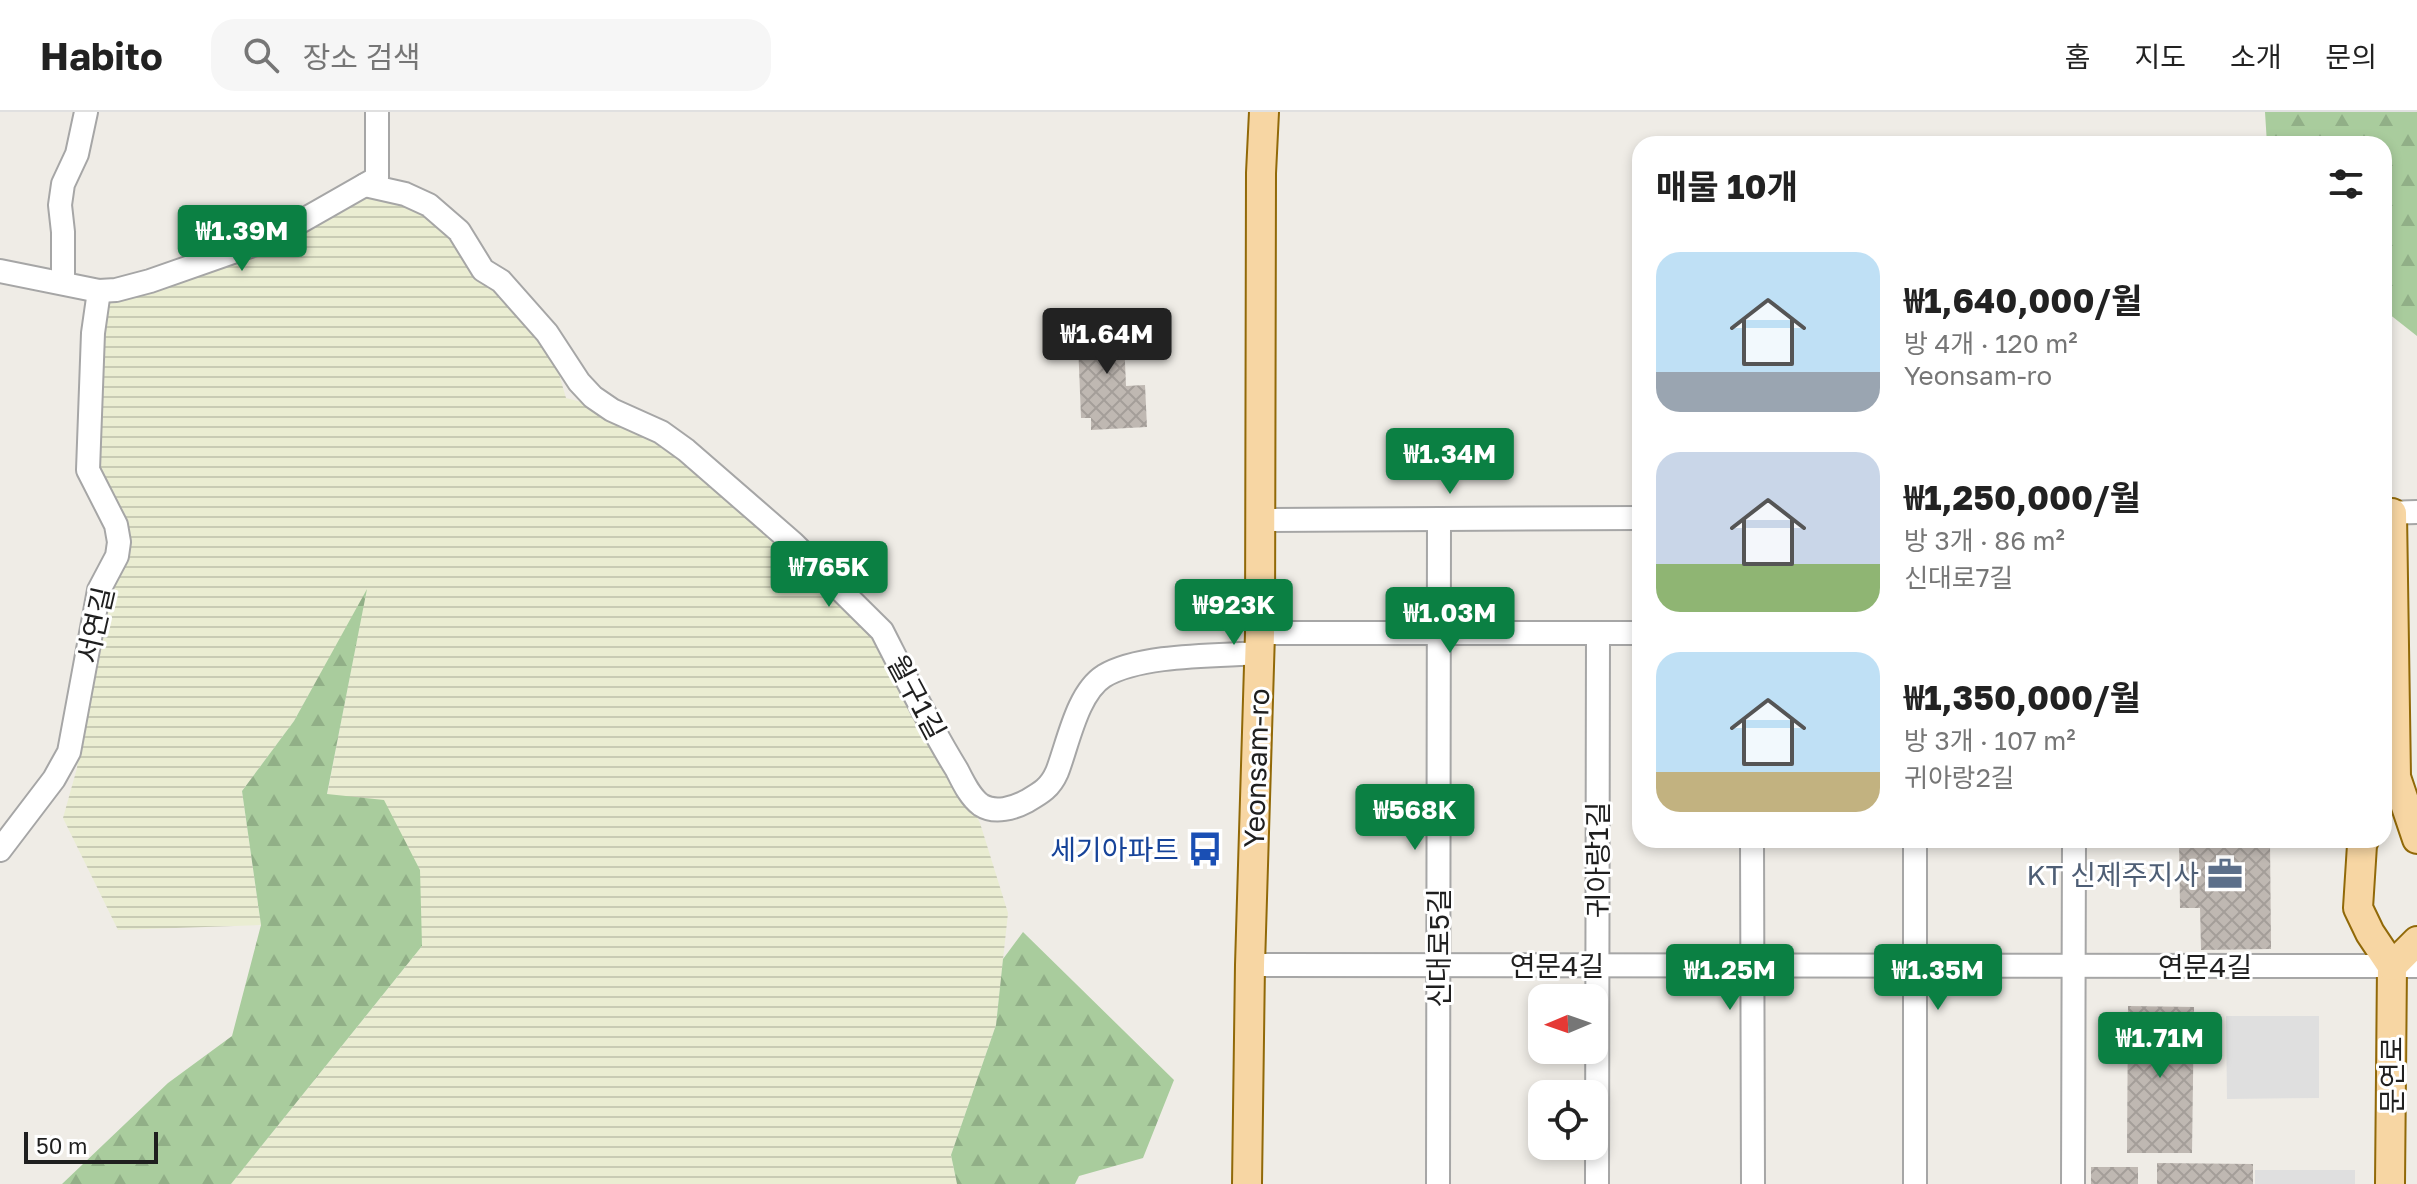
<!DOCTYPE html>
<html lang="ko">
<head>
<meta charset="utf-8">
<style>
  body { margin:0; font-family:"Golos Text","Noto Sans KR",sans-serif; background:#f6f6f6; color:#222; height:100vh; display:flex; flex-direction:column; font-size:30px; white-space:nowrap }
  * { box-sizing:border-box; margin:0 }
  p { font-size:26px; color:#767676 }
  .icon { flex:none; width:44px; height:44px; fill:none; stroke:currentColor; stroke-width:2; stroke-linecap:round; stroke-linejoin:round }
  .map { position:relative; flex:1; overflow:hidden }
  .side { position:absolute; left:1632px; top:24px; width:760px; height:712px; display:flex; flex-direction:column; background:#fff; border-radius:24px; box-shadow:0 4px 12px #0003 }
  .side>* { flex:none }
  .needle { width:52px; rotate:268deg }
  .tools { position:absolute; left:1528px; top:872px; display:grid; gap:16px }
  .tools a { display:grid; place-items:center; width:80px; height:80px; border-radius:16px; background:#fff; box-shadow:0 4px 12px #0003; font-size:40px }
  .scale { position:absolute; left:24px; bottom:20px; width:134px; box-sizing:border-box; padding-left:8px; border:4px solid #1f1f1f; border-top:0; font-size:22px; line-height:28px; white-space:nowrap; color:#1f1f1f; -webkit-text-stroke:6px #fff; paint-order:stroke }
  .price { position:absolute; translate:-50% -68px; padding:0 18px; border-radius:8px; background:#0b8043; color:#fff; font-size:26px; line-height:52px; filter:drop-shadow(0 2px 4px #0008) }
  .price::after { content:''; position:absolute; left:50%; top:48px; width:24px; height:18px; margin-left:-12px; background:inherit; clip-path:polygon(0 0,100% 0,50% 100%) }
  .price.active { background:#222; color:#fff }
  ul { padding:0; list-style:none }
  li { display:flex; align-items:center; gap:24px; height:200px; padding:0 24px }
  li span { display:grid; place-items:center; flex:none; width:224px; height:160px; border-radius:24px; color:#555 }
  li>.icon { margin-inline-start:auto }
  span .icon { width:96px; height:96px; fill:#fffc; stroke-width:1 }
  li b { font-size:34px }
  h2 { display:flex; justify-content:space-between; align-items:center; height:96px; padding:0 24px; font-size:34px }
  header { display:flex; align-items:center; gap:48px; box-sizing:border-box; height:112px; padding:0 40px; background:#fff; border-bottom:2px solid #e0e0e0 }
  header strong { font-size:38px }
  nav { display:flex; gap:44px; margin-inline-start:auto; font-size:28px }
  .search { width:560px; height:72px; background:#f6f6f6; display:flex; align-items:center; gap:20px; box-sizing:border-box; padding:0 28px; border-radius:24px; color:#767676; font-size:30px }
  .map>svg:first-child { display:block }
</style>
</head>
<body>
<header>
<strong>Habito</strong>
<div class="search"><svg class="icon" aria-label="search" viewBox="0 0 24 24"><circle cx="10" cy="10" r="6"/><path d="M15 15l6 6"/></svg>장소 검색</div>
<nav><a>홈</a><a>지도</a><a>소개</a><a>문의</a></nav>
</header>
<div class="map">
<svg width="2417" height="1072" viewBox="0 0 2417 1072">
  <defs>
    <pattern id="farmland-rules" width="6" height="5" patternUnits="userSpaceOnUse" patternTransform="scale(2)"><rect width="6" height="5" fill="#eaedd2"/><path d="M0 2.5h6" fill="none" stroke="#c8cbb4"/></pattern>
    <pattern id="forest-firs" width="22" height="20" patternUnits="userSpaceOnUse" patternTransform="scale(2)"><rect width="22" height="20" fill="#a9cc9d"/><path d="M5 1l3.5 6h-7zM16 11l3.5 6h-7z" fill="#91af87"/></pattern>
    <pattern id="building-cross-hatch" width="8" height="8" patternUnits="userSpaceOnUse" patternTransform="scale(2)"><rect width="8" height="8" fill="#bfb8b2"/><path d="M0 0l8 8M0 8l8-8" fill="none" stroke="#a49e99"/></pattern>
  </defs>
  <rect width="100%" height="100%" fill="#efece6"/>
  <polygon fill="url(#farmland-rules)" points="377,66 429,93 547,221 566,286 612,298 661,320 886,526 980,711 1008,801 996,913 951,1043 957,1072 231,1072 422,834 327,683 366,480 294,609 242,679 261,813 118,818 63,706 77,656 96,495 119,430 88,345 97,195 150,169 247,135"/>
  <g fill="url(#forest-firs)">
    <polygon points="2265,0 2417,0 2417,224 2384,198 2384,32 2267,32"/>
    <polygon points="367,477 327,682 384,688 420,758 422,834 231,1072 62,1072 168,971 232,924 261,813 242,679 294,609"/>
    <polygon points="1023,820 1174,968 1143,1046 1079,1064 1075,1072 957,1072 951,1043 996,913 1003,847"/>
  </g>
  <g fill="#dfdfdf">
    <polygon points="2226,904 2319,904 2319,986 2227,987"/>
    <rect x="2255" y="1058" width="100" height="14"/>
  </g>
  <g fill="url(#building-cross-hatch)">
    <polygon points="1123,203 1126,274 1145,273 1147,315 1091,318 1091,306 1081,306 1077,205"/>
    <polygon points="2179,728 2270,728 2271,837 2201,838 2200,796 2180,796"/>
    <polygon points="2128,894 2194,895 2192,1041 2127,1041"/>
    <polygon points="2157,1051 2253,1052 2253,1072 2157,1072"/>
    <rect x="2091" y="1055" width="47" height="17"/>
  </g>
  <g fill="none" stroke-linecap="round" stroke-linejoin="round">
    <g stroke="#a6a6a6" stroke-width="26">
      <g id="minor">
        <path d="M365,73L405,82L429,93L459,119L483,158L501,169L547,221L579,270L593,285L612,298L661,320L686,338L793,431L882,519C906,566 929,613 957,658C963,670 970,685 981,693C995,702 1014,696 1027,689C1041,681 1050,676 1057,660C1068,632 1077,581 1104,564C1141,542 1216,544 1260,541"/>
        <polyline points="0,159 99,179 116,178 150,169 270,127 377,66 377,0"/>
        <polyline points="63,171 63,120 60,93 63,72 77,42 86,0"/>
        <polyline points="2384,401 2417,400"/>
        <polyline points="1260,408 1640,406"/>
        <polyline points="1260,521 1640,521"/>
        <polyline points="1752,728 1753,1072"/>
        <polyline points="0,738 54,667 69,640 99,478 117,444 119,430 116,413 88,358 93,221 99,179"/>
        <polyline points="1250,853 2417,854"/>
        <polyline points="1438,1072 1439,407"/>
        <polyline points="1597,1072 1598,521"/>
        <polyline points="1915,1072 1915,728"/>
        <polyline points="2073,1072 2074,728"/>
      </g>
    </g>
    <g stroke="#916908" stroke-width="32">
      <g id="major">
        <polyline points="2392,401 2396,665 2417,727"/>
        <polyline points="2364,728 2362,733 2358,796 2370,821 2392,854 2390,1072"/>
        <polyline points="2392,854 2417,829"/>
        <polyline points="1247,1072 1250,853 1260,521 1261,61 1264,0"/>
      </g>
    </g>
    <use href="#minor" stroke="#fff" stroke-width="22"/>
    <use href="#major" stroke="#f7d6a3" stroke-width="28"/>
  </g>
  <defs>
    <g id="bus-bare" transform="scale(2.76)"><path d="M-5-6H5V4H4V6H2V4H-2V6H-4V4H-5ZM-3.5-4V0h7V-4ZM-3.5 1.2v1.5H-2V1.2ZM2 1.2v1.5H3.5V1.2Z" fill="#1a4fb4" stroke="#fff" stroke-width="2.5" paint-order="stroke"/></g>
    <g id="office-bare" transform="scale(2.76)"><path d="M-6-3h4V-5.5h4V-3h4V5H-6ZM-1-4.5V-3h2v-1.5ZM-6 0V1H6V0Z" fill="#5c6f8a" stroke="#fff" stroke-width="2.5" paint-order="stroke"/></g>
  </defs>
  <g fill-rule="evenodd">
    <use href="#bus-bare" x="1205" y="737"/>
    <use href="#office-bare" x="2225" y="762"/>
  </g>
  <g text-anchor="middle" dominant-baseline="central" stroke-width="6" stroke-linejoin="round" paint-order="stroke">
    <g font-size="28" fill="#1f1f1f" stroke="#fff">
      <text transform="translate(95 513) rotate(-77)">서연길</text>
      <text transform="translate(917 585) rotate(62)">월구1길</text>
      <text transform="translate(1256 656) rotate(-88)">Yeonsam-ro</text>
      <text transform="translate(1597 748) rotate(-90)">귀아랑1길</text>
      <text transform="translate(1438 836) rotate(-90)">신대로5길</text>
      <text x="1557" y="853">연문4길</text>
      <text x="2205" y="854">연문4길</text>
      <text transform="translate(2391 963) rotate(-90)">문연로</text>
    </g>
    <g font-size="28" fill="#164399" stroke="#fff" text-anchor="end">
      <text x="1179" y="737">세기아파트</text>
    </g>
    <g font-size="28" fill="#4e5e75" stroke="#fff" text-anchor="end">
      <text x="2199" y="762">KT 신제주지사</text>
    </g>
  </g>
</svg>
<div class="tools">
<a><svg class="needle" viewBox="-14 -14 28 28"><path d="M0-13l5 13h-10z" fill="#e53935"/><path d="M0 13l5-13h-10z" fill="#767676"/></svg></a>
<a><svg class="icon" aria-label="locate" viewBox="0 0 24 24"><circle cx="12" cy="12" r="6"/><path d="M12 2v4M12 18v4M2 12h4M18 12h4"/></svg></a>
</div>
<div class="scale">50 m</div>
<b class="price" style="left:242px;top:161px">₩1.39M</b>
<b class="price active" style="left:1107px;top:264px">₩1.64M</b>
<b class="price" style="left:1450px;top:384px">₩1.34M</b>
<b class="price" style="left:829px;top:497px">₩765K</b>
<b class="price" style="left:1234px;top:535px">₩923K</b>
<b class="price" style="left:1450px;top:543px">₩1.03M</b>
<b class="price" style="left:1415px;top:740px">₩568K</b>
<b class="price" style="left:1730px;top:900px">₩1.25M</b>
<b class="price" style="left:1938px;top:900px">₩1.35M</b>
<b class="price" style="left:2160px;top:968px">₩1.71M</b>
<section class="side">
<h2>매물 10개<svg class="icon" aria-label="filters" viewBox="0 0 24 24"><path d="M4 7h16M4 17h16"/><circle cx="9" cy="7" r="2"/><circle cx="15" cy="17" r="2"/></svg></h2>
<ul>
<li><span style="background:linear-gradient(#bfe0f5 75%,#9aa5b1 0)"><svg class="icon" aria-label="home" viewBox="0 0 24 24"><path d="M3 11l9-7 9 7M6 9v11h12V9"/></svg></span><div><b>₩1,640,000/월</b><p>방 4개 · 120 m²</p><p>Yeonsam-ro</p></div></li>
<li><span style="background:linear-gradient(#c9d6e8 70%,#8fb573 0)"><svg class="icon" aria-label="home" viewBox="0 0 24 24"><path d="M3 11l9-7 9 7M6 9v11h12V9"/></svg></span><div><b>₩1,250,000/월</b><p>방 3개 · 86 m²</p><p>신대로7길</p></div></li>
<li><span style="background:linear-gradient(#bfe0f5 75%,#c2b280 0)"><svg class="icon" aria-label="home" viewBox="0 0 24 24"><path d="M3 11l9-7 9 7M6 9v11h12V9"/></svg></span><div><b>₩1,350,000/월</b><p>방 3개 · 107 m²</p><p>귀아랑2길</p></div></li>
</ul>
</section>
</div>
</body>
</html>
